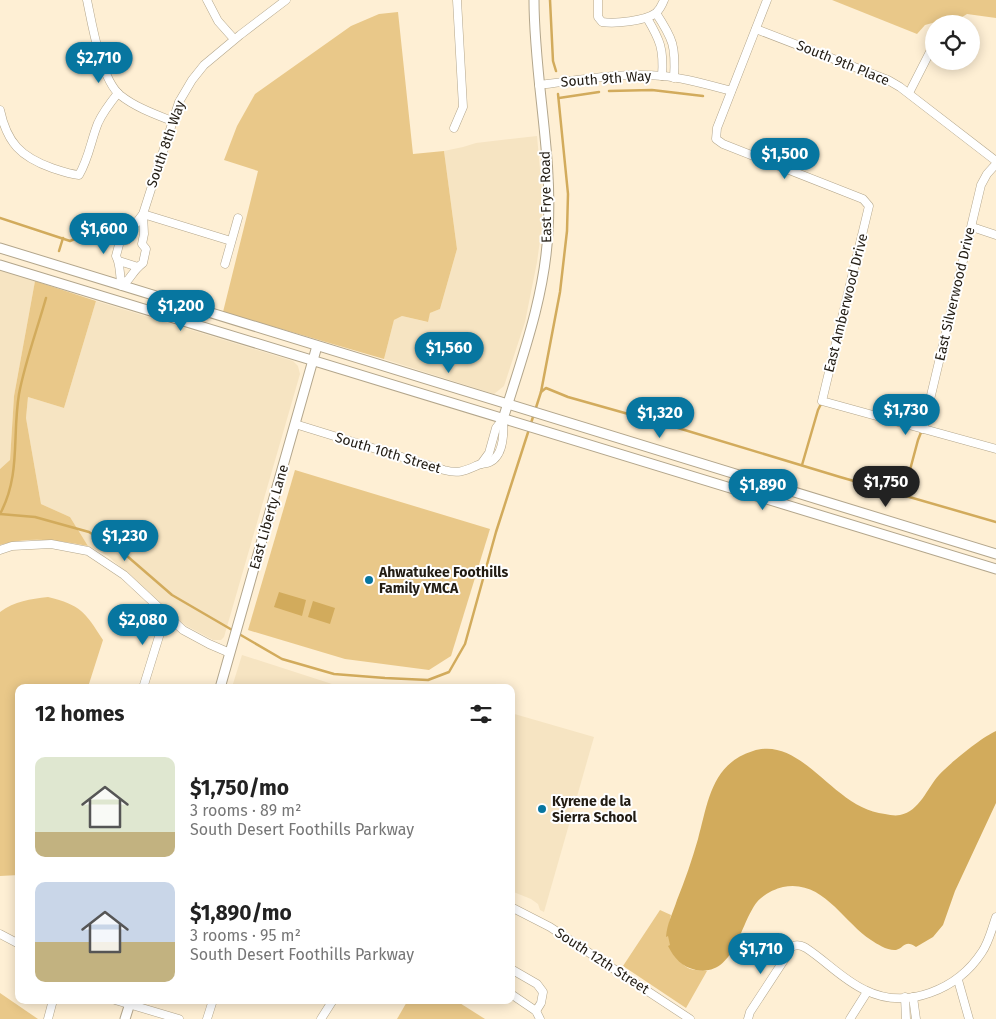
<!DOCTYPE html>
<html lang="en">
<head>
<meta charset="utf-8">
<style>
  body { margin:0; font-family:"Fira Sans",sans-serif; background:#f2f2f2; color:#222; height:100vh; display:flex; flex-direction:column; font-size:19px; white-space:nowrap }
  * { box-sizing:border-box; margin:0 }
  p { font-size:16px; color:#767676 }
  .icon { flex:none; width:28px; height:28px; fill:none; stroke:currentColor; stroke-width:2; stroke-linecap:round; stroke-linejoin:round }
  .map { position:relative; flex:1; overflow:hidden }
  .details { position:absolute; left:15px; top:684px; width:500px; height:320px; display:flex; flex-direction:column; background:#fff; border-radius:10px; box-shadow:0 2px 12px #0003 }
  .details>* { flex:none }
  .buttons { position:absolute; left:925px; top:15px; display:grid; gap:10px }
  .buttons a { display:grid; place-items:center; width:55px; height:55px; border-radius:50%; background:#fff; box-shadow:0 2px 12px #0003; font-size:25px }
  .price { position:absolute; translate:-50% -42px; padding:0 11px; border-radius:18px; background:#0776a0; color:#fff; font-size:16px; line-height:32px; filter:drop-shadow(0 1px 2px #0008) }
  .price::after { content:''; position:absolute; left:50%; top:30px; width:15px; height:11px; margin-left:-8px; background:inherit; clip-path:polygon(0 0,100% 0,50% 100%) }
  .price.current { background:#222; color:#fff }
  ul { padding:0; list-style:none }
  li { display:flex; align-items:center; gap:15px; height:125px; padding:0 20px }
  li span { display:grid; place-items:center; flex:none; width:140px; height:100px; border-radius:10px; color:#555 }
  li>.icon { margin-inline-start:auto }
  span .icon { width:60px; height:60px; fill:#fffc; stroke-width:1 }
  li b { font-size:21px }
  h2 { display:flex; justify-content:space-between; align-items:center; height:60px; padding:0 20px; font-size:21px }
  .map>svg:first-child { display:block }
</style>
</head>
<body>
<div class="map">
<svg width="996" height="1019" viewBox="0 0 996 1019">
  <rect width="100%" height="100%" fill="#feefd4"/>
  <g fill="#f6e4c2">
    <polygon points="537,136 542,192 542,226 537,262 525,322 504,386 494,394 384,359 394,320 402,316 427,322 430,313 440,309 457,249 444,151 463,147 476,143"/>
    <polygon points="0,269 35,281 14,396 10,460 0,469"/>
    <polygon points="96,301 293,361 298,366 300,374 224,637 221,640 213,640 185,625 108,556 88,546 70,517 41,504 26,418 28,397 64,408"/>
    <polygon points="242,655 332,684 367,687 232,687"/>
    <polygon points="511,713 594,737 544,912 540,910 538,904 531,899 511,891"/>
  </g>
  <g fill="#e9c889">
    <polygon points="832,0 996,0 996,18 967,14 951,24 936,22 925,25 917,34"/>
    <polygon points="398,12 413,154 444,151 457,249 440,309 430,313 428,322 402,316 394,320 384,359 223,312 258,171 224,160 237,126 255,94 351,26 379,14"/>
    <path d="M35,281L96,301L64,408L28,397L26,418L41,504L70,517L88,546C56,540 31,536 0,545V469L10,460L14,396Z"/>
    <polygon points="295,470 490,529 451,656 429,670 345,659 248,630"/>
    <path d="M48,597C81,605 85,612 103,640L88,687L19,688V875L0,876V612C15,601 30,599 48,597Z"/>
    <path d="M660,910L671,915C666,934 670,953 685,966C690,971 700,970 707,971L686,1008L623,966Z"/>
    <polygon points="0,993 38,1019 0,1019"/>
    <polygon points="408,1000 455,1000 485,1019 397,1019"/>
  </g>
  <g fill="#d2ab5c">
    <polygon points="279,592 306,600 302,616 274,607"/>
    <polygon points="313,601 335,608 330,624 308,617"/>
    <path d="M996,731V803L955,891L943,925L933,937L916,947C905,939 904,948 896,950C888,951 877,944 871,940C843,922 823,879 783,887C774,889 763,895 757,902C739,925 735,977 696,970C682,967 674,958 668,946L670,945L668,936L666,937C667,923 673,913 677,900C685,880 692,860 698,839C708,803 711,764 753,751C803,735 833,809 885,814C890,815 895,816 900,815C920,811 927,788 939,775C949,764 982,737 996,731Z"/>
  </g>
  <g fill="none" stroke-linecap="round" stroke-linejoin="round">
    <g stroke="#d2ab5c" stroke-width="2.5">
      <polyline points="550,0 553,61 556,71"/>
      <polyline points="609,91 652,90 703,96"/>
      <polyline points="559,98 599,92"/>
      <polyline points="0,218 70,241 90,232"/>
      <polyline points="59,251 63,238"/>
      <polyline points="541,392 560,292 567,231 568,194 558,94"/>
      <polyline points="802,465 818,410 822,402"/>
      <polyline points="903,496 918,440 922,430"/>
      <polyline points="0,514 35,517 89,532 127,556 172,595 282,659 334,674 385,678 428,680 449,672 465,644 496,532 541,392 546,388 568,397 678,428 840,477 996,522"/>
      <path d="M0,514C21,475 12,436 19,394C25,362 37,330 46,298"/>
    </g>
    <g stroke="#b3a68c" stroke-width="9">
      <g id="minor">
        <path d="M87,0C92,24 101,79 120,95C135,107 154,114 172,121"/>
        <polyline points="207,0 218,21 234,39"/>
        <path d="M598,0V17L602,22C615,24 645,21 656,13C660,9 662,5 664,0"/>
        <polyline points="767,0 717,128 716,139 723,144 863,199 869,206 822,401 996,449"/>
        <path d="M656,13C673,39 676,46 674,78"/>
        <path d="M647,18C660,40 664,49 662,76"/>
        <polyline points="756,29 888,80 900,87 996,161"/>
        <path d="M539,85C580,80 622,72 663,76C686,78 709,85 731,91"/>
        <polyline points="909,93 934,44"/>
        <path d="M0,110C7,143 21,157 52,168C61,171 69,174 79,175C89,158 91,140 98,123C103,112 110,103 118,93"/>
        <polyline points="454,128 463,107 457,0"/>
        <path d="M143,214L130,231L127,240L120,241L116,256C121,265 119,275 122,286C131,279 133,270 143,263L146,249L142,244L144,234L143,214L179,102L192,80L204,65L240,35L286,0"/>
        <polyline points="143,214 231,241"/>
        <polyline points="972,227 996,235"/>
        <polyline points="119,261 138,267"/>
        <polyline points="225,264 238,218"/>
        <path d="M295,424L444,470C459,474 464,471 478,465C482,463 486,464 490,462C504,455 504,433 503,419"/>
        <polyline points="923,429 981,185 987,174 996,164"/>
        <polyline points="481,464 489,453 496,428 503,419"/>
        <polyline points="0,550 12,546 51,544 88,551 124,575 183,630 209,644 230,653"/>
        <polyline points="143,688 161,630 170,619"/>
        <polyline points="511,907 550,927 690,1019"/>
        <polyline points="0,934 19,944"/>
        <polyline points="511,969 537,984 543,992 541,1003 536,1011"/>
        <polyline points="958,980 969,1019"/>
        <polyline points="511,994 536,1011 540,1019"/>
        <polyline points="905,997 906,1019"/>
        <polyline points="913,997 916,1019"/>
        <polyline points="115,1000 179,1019"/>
        <polyline points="48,1019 53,1000"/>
        <polyline points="207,1019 213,1000"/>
        <polyline points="321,1019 333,1000"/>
        <path d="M748,1019L750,1012L786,957C790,946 795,942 806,948C826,961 843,980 865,990C907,1011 958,989 982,952C989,942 992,928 996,917"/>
        <polyline points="850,1019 867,992"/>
      </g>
    </g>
    <g stroke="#b3a68c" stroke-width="11">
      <g id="tertiary">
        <polyline points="0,248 996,554"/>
        <polyline points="0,265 996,569"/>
        <path d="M503,419C522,358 545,296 548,231C553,154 534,77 534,0"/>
        <polyline points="220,688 317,346"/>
        <polyline points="125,1019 131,1000"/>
      </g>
    </g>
    <use href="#minor" stroke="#fff" stroke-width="8"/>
    <use href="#tertiary" stroke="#fff" stroke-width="9"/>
  </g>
  <g fill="#0776a0" stroke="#fff" stroke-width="2">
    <circle cx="369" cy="580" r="5"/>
    <circle cx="542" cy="809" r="5"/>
  </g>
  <g text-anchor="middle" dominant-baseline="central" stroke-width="4" stroke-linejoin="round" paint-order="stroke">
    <g font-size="14" fill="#221c13" stroke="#fff">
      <text transform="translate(843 63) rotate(22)">South 9th Place</text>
      <text transform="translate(606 79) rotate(-4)">South 9th Way</text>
      <text transform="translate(166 144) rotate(-71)">South 8th Way</text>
      <text transform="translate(546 197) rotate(-91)">East Frye Road</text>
      <text transform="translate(955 294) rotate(-77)">East Silverwood Drive</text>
      <text transform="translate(846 303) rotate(-76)">East Amberwood Drive</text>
      <text transform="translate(388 453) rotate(17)">South 10th Street</text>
      <text transform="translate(269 517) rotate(-74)">East Liberty Lane</text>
      <text transform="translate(602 961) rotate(33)">South 12th Street</text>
    </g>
    <g font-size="14" font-weight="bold" fill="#221c13" stroke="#fff" text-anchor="start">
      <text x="379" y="572">Ahwatukee Foothills<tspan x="379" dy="16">Family YMCA</tspan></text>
      <text x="552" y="801">Kyrene de la<tspan x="552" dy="16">Sierra School</tspan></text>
    </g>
  </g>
</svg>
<div class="buttons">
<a><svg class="icon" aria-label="locate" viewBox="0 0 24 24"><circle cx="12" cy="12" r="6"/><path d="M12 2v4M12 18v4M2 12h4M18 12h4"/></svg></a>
</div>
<b class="price" style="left:99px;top:84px">$2,710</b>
<b class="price" style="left:785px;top:180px">$1,500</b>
<b class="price" style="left:104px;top:255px">$1,600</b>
<b class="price" style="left:181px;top:332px">$1,200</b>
<b class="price" style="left:449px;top:374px">$1,560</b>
<b class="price" style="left:906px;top:436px">$1,730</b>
<b class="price" style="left:660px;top:439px">$1,320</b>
<b class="price current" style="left:886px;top:508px">$1,750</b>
<b class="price" style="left:763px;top:511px">$1,890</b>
<b class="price" style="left:125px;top:562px">$1,230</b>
<b class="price" style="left:143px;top:646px">$2,080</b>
<b class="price" style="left:761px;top:975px">$1,710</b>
<section class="details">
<h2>12 homes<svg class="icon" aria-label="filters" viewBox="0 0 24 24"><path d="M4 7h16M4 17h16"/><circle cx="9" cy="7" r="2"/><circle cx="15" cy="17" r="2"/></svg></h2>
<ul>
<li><span style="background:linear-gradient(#dfe7d0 75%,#c2b280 0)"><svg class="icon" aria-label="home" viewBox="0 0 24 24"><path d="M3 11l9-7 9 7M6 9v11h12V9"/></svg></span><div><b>$1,750/mo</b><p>3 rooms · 89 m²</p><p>South Desert Foothills Parkway</p></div></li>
<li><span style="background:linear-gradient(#c9d6e8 60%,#c2b280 0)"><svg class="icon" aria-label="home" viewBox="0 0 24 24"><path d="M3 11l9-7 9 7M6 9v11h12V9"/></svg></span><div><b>$1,890/mo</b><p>3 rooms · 95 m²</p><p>South Desert Foothills Parkway</p></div></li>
</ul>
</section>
</div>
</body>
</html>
